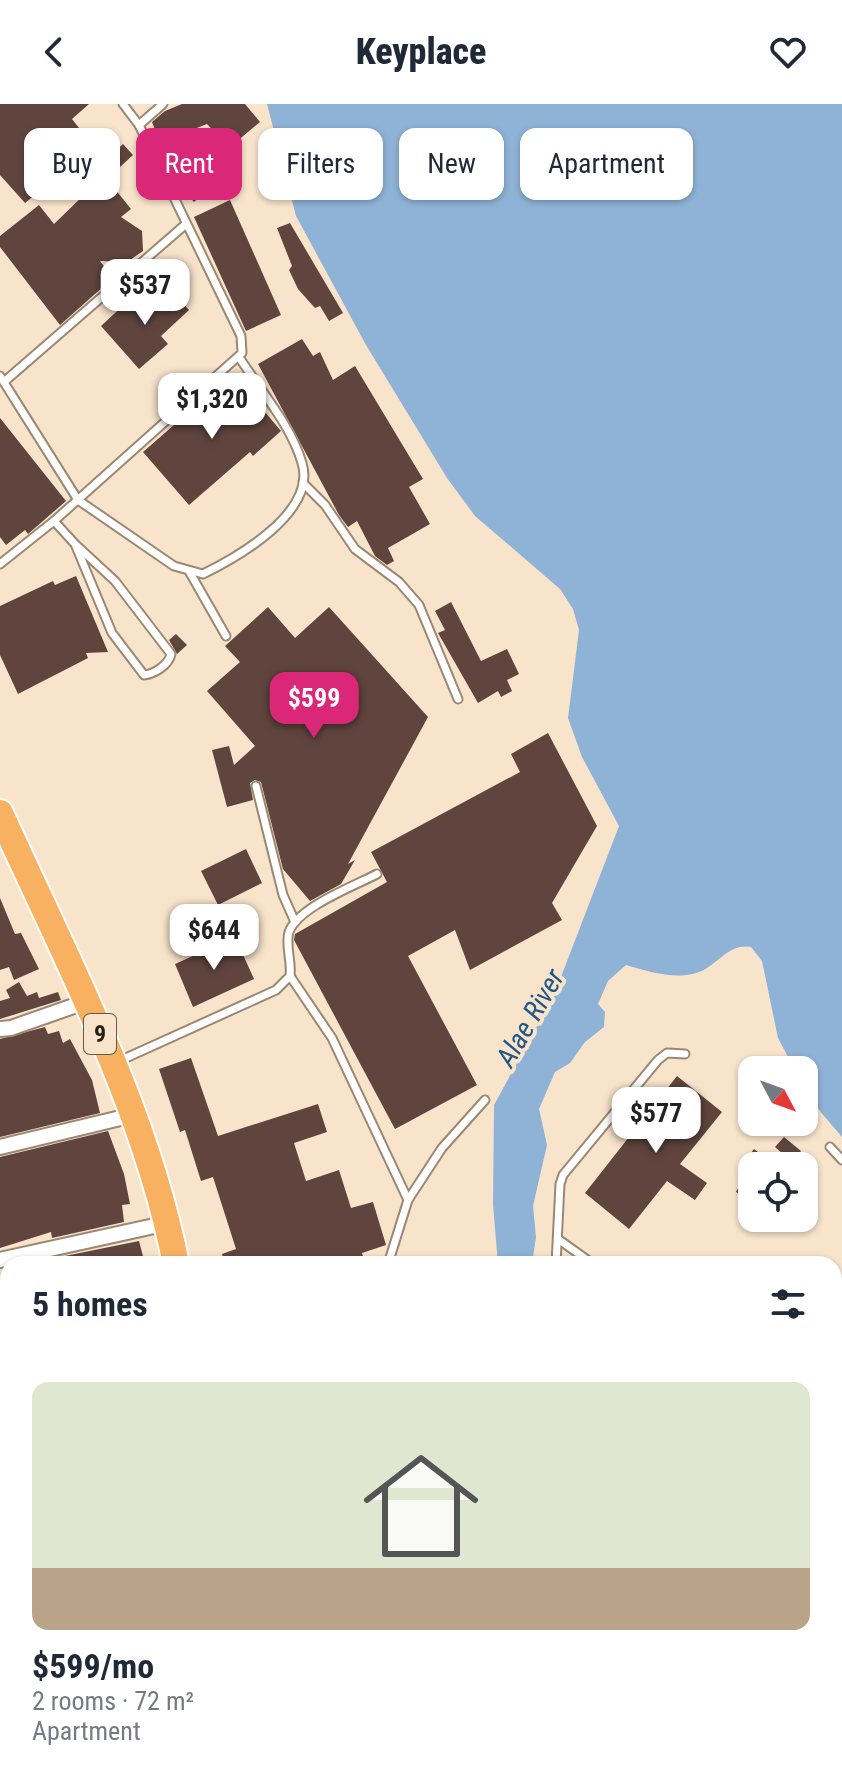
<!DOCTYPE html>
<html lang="en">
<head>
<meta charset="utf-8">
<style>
  body { margin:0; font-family:"Roboto Condensed",sans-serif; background:#f2f2f3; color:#1f2937; height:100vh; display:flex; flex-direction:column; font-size:30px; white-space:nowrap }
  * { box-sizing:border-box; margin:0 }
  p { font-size:26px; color:#747a83 }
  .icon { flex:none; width:44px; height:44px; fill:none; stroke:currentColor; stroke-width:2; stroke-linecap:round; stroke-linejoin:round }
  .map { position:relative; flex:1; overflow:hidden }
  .panel { position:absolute; left:0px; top:1152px; width:842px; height:536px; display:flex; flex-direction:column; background:#fff; border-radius:24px 24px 0 0; box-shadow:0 2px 6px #0004 }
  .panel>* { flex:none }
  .guide { position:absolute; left:24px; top:24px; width:794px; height:72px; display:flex; gap:16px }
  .needle { width:52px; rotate:131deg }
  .buttons { position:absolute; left:738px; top:952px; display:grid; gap:16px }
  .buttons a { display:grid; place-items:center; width:80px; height:80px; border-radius:16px; background:#fff; box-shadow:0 2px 6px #0004; font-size:40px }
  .price { position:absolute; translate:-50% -68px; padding:0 18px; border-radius:16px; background:#fff; color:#222; font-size:26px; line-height:52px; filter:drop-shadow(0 2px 4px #0008) }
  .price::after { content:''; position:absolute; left:50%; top:48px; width:24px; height:18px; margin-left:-12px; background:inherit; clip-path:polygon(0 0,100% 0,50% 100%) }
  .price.current { background:#db2777; color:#fff }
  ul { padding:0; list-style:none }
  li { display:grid; align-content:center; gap:16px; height:424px; padding:0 32px }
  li+li { border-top:2px solid #e0e1e3 }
  li span { display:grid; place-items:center; height:248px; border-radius:16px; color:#555 }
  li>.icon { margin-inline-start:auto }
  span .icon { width:144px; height:144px; fill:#fffc; stroke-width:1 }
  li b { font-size:34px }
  h2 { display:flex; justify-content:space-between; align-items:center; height:96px; padding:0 32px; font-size:34px }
  .tag { padding:0 28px; border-radius:16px; background:#fff; box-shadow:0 2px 6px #0004; font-size:28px; line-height:72px }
  .tag.current { background:#db2777; color:#fff }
  header { display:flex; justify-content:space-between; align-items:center; height:104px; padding:0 32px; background:#fff; font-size:36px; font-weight:800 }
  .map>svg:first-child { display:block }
</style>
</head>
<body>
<header><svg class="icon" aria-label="back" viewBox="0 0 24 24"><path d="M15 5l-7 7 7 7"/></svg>Keyplace<svg class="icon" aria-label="heart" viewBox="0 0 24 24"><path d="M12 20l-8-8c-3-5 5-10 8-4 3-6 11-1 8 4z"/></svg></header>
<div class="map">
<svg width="842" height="1688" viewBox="0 0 842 1688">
  <rect width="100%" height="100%" fill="#f8e3cb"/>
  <polygon fill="#a3ccab" points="0,1272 8,1279 8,1680 240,1680 241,1688 0,1688"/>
  <g fill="#8fb3d6">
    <path d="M267,0H842V1033C825,1012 804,994 804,966H795L778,934L762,857L751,843C731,840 723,854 707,864C684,879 650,868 626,861L608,877L598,900L605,908L604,923L585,938L570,959L555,968L539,1005L547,1041L533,1102L536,1133L532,1160H498L493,1101L494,1001L554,891L619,722L582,653L568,614L579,526L573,505L560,485L475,412L447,374L366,241L296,112Z"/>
    <polygon points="0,1231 8,1236 8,1279 0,1271"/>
  </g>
  <g fill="#60453e">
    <polygon points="0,0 89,0 72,15 105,57 123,40 133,51 107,75 131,105 121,113 142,127 143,147 127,158 100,157 113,174 60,221 0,143 0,132 39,101 54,120 89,86 66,66 25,99 0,71"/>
    <polygon points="182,0 245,0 260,18 236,38 226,25 218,32 207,20 184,29 191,40 184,44 215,79 194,98 171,72 178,64 160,39 152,18 165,7"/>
    <polygon points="230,96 281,211 246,227 194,113"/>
    <polygon points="290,119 343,209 329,217 320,202 315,204 298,185 289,166 292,162 277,124"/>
    <polygon points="169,184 189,206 161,232 168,240 139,265 101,222 129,196 141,210"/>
    <polygon points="302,235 313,252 320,248 333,276 355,262 423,375 409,383 430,420 388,444 394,457 387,461 375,452 357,417 348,423 339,411 258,260"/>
    <polygon points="237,275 281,327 253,352 250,348 189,401 143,348 198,300 202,306"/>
    <polygon points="0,314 66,397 28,430 25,426 6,441 0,433"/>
    <polygon points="76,472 108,548 86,549 88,554 18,590 0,551 0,502 53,477 55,481"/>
    <polygon points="451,498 481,557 507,545 519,570 507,576 512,587 501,593 498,587 478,599 438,529 445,526 435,507"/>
    <polygon points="268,503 295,534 329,503 428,613 348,760 355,756 341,780 310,797 283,765 261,678 255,676 250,679 253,696 227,703 212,646 229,642 234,661 255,642 207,587 240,558 225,542"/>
    <polygon points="176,530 187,541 177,550 169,536"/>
    <polygon points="548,629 597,722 552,799 562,816 470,866 455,826 408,852 477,981 395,1025 294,836 295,830 387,778 371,748 520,668 511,650"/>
    <polygon points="246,745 262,779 218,801 201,767"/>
    <polygon points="0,794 15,830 21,829 39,865 14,876 9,863 0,866"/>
    <polygon points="235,833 254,875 193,903 175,860"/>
    <polygon points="19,878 27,892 37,888 39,894 58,888 61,896 0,915 0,897 10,894 6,886"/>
    <polygon points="45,923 48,930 59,927 63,939 70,935 92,976 100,1009 0,1033 0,935"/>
    <polygon points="191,954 218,1032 318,1000 327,1028 294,1039 306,1077 339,1066 351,1104 373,1098 386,1141 362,1149 365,1160 225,1160 222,1150 236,1145 213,1073 201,1077 185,1026 180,1028 159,965"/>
    <polygon points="677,972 722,1008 680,1060 707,1079 695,1096 667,1077 629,1125 585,1089"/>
    <polygon points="108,1027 124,1070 130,1100 122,1101 124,1118 52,1134 51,1128 0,1144 0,1053"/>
    <polygon points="784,1033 801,1047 792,1058 775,1043"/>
    <polygon points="754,1045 777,1062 752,1061 752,1086 747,1094 736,1088 751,1060 746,1056"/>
    <polygon points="139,1137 143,1152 128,1156 129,1160 56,1160 55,1154"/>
  </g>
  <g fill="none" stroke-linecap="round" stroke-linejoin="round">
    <g stroke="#9b8872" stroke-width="11">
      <g id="lane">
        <polyline points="123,0 139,21"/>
        <path d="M0,272L78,396L174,462L203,470C238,453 317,408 302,359C291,321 260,286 239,253"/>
        <polyline points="5,277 186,120"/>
        <polyline points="303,379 325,401 355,445 399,478 419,501 458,595"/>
        <path d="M54,417L75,440L112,529L144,571C154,570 169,561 171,550L115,477L75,440"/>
        <polyline points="0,460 54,417 242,249 241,232 139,21 163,0"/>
        <polyline points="189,467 226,532"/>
        <polyline points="256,682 283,791 295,818"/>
        <polyline points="290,872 332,934 408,1096"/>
        <path d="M117,958L276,886L290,872C292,858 285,841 289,828C298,803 354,782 377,770"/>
        <polyline points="830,1043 842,1056"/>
        <polyline points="558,1135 593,1160"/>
        <polyline points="388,1160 408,1096 442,1044 485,996"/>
        <polyline points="556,1160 560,1080 563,1071 658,956 667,949 685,950"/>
        <polyline points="834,1329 842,1329"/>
      </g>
    </g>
    <g stroke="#9b8872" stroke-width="18">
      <g id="street">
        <polyline points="0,925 11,924 85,898"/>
        <polyline points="0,1043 133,1011"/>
        <polyline points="0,1156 168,1119"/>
        <polyline points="834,1599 842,1593"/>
        <polyline points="688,1680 694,1688"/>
        <polyline points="364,1688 375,1680"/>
        <polyline points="530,1688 540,1680"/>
        <polyline points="709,1688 720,1680"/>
      </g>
    </g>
    <g stroke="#fff" stroke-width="30">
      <g id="highway">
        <path d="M0,709C66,855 145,1002 176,1160"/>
        <polyline points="258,1680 259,1688"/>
        <polyline points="288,1680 290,1688"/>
      </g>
    </g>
    <use href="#lane" stroke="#fff" stroke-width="7"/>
    <use href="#street" stroke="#fff" stroke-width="14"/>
    <use href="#highway" stroke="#f7b161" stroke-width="26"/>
  </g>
  <g text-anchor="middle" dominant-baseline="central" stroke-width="8" stroke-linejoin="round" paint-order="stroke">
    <rect fill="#f8e3cb" stroke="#655a4c" stroke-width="2" x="84" y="910" width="32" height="40" rx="6"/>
    <g font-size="24" font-weight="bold" fill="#261f16">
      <text x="100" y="930">9</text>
    </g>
    <g font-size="28" font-style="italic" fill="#235786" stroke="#f8e3cb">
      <text transform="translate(530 914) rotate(-60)">Alae River</text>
    </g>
  </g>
</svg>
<div class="buttons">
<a><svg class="needle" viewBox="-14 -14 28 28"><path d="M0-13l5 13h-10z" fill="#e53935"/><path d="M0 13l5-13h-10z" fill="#747a83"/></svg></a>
<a><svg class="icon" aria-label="locate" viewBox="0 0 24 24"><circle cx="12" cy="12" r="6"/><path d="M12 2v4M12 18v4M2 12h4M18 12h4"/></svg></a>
</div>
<b class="price" style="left:145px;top:223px">$537</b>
<b class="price" style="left:212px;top:337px">$1,320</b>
<b class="price current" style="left:314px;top:636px">$599</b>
<b class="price" style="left:214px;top:868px">$644</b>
<b class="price" style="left:656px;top:1051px">$577</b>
<div class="guide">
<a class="tag">Buy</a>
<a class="tag current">Rent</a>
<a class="tag">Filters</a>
<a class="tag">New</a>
<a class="tag">Apartment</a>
</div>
<section class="panel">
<h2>5 homes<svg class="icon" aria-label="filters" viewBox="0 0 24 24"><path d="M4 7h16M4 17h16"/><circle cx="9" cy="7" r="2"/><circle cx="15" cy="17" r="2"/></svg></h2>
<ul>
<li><span style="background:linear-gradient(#dfe7d0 75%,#b9a48a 0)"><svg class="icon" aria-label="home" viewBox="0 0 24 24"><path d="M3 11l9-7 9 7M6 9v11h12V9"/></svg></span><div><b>$599/mo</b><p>2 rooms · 72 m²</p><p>Apartment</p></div></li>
</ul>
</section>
</div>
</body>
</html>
